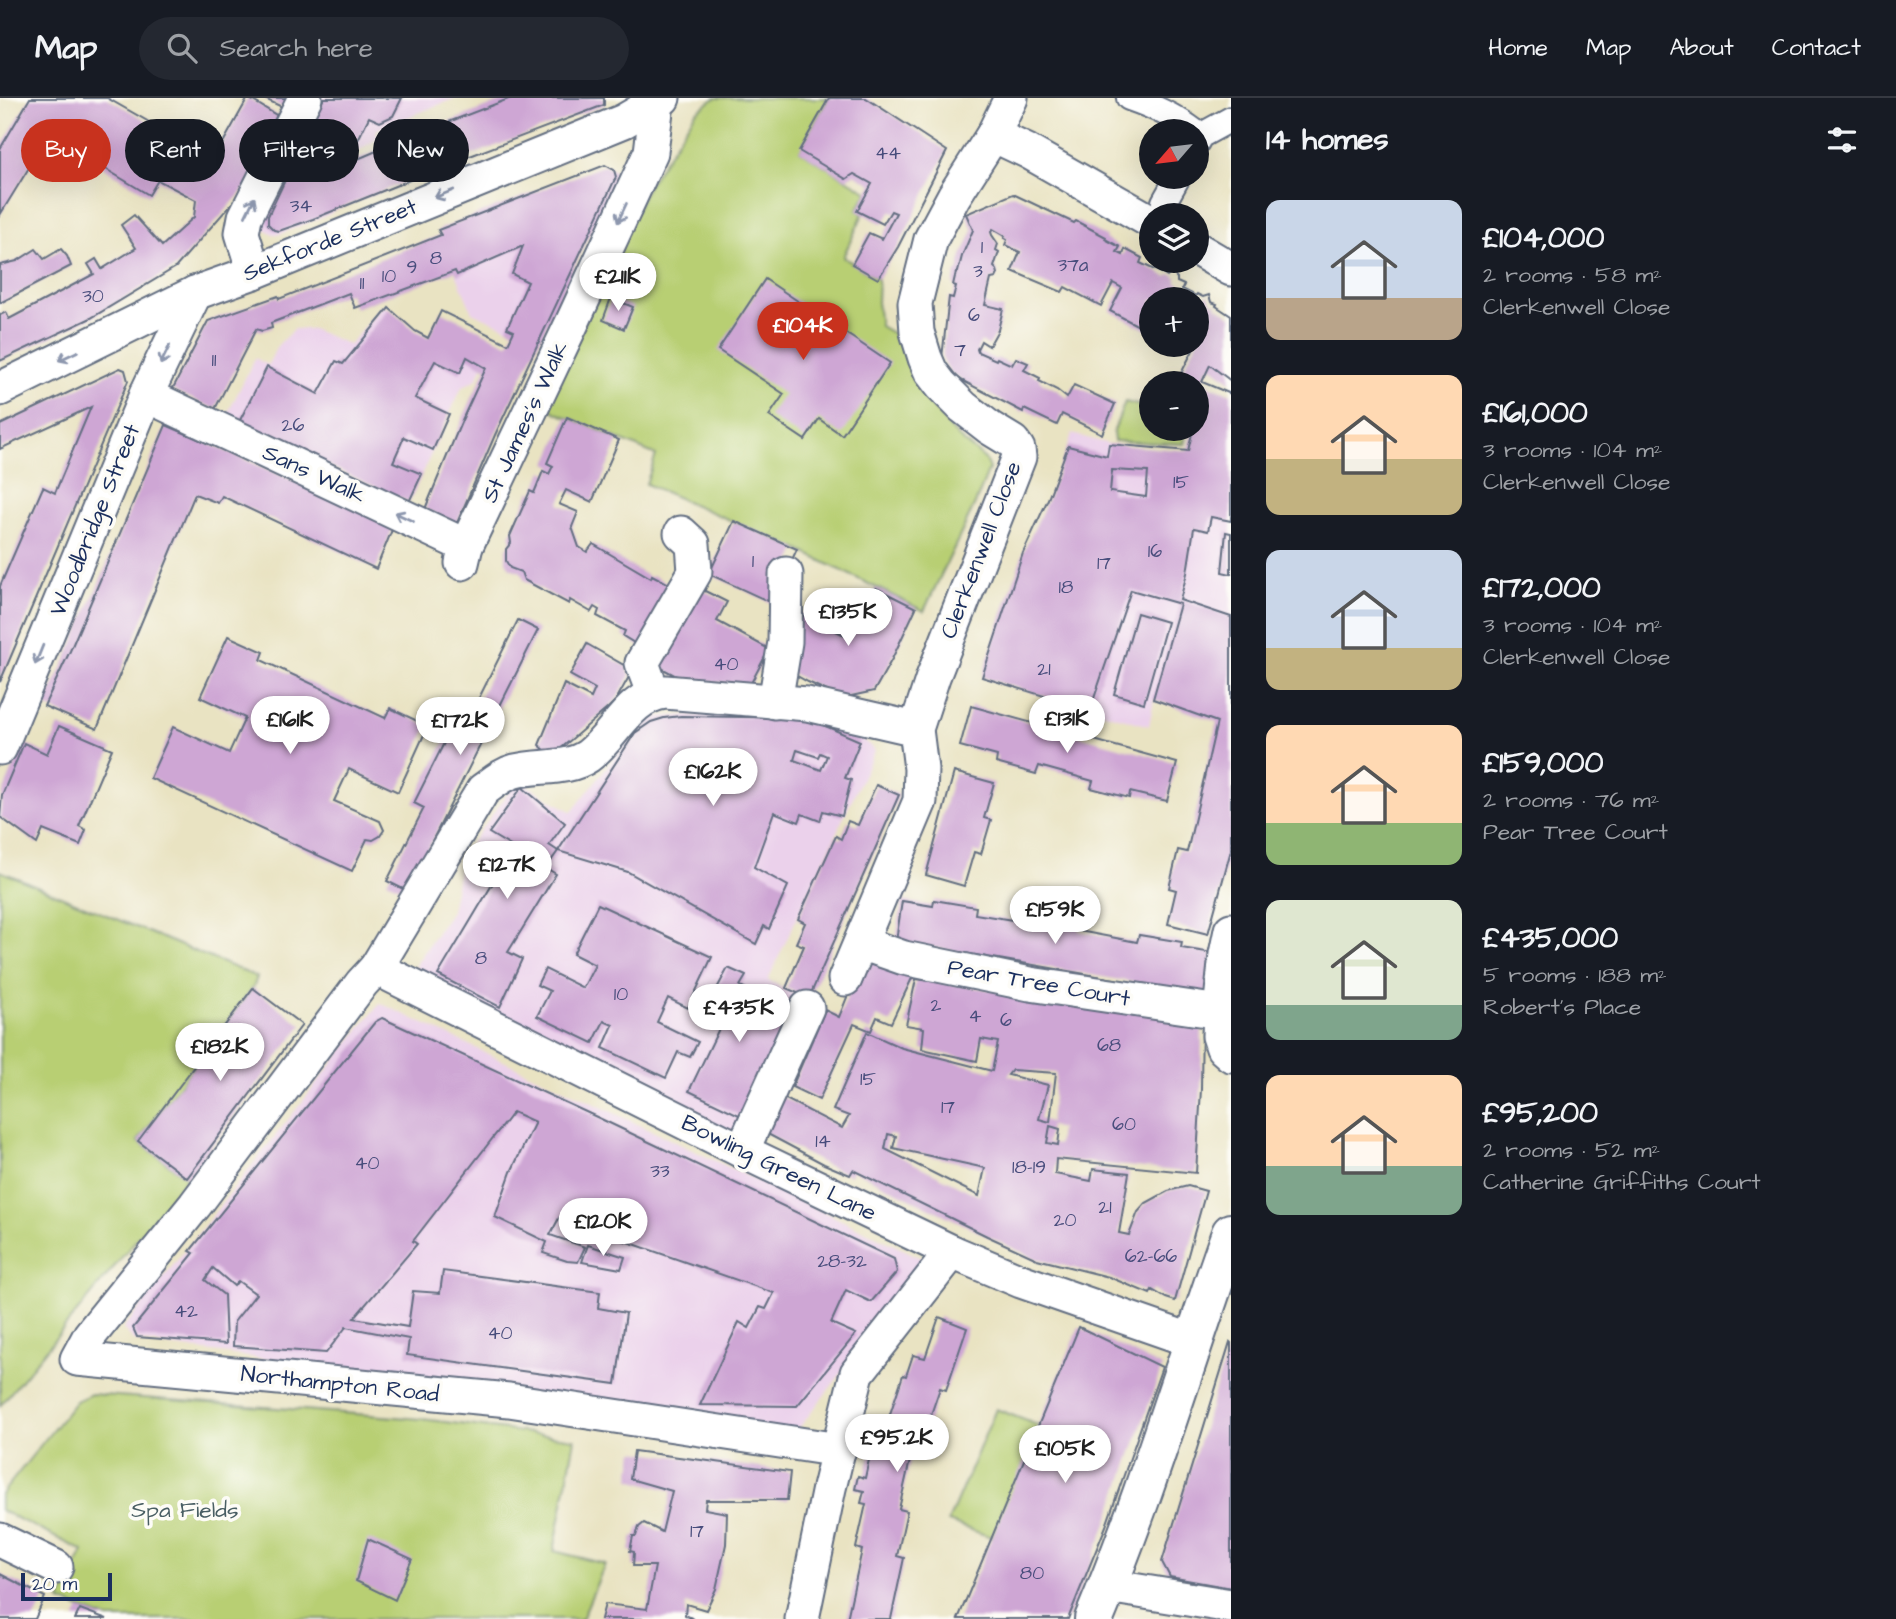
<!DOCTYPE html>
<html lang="en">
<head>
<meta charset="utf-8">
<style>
  body { margin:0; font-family:"Architects Daughter",sans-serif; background:#242831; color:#f1f3f6; height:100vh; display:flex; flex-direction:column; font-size:26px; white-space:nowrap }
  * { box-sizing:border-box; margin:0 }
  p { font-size:23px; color:#9ea1a6 }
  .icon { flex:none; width:38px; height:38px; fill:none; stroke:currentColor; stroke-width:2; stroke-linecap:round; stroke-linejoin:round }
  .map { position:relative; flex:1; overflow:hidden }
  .details { display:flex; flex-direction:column; background:#171b24; width:665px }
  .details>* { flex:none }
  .guide { position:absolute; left:21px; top:21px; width:665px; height:63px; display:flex; gap:14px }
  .needle { width:46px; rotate:242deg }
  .tools { position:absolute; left:1139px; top:21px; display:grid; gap:14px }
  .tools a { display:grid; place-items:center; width:70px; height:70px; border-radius:50%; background:#171b24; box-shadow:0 7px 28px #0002; font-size:35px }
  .scale { position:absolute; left:21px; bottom:18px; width:91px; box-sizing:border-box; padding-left:7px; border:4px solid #1b2f5e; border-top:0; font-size:19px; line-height:24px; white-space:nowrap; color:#1b2f5e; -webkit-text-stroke:5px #fdfcf7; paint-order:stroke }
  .price { position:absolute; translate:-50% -60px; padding:0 16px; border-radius:24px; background:#fff; color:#222; font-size:23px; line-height:46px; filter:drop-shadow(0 2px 4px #0008) }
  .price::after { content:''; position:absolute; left:50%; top:42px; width:21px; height:16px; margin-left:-10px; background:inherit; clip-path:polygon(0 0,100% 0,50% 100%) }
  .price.on { background:#c8321e; color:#fff }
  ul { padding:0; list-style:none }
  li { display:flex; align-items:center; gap:21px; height:175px; padding:0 35px }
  li span { display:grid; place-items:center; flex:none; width:196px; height:140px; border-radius:14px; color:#555 }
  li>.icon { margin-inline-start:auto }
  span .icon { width:84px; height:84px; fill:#fffc; stroke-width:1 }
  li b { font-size:30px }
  h2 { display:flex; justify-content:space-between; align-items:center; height:84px; padding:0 35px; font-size:30px }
  .pill { padding:0 24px; border-radius:32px; background:#171b24; box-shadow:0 7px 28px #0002; font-size:24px; line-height:63px }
  .pill.on { background:#c8321e; color:#fff }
  header { display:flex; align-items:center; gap:42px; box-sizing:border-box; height:98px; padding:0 35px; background:#171b24; border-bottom:2px solid #363941 }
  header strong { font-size:33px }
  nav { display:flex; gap:38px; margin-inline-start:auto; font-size:24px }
  .search { width:490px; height:63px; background:#242831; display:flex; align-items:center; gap:18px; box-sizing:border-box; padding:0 24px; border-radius:38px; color:#9ea1a6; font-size:26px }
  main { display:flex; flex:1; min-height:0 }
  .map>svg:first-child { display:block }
</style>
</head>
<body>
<header>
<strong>Map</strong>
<div class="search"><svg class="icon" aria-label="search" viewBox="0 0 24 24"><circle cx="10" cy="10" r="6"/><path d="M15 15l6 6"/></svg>Search here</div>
<nav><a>Home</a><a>Map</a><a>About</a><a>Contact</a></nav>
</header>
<main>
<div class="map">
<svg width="1231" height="1521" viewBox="0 0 1231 1521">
  <rect width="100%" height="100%" fill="#fdfcf7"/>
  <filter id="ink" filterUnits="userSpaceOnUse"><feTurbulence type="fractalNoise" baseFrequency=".0143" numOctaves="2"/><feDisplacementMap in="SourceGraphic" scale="14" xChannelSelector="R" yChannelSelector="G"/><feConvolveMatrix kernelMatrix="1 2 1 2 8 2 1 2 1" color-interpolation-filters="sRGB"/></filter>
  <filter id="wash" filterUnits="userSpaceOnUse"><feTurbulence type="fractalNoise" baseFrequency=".00686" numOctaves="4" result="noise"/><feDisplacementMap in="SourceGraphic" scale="28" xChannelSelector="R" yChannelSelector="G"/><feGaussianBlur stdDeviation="1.57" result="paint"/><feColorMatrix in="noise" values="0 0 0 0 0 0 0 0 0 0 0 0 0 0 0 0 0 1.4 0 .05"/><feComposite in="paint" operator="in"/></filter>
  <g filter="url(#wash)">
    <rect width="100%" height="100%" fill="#e9e3c2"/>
    <g fill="#ebd1eb">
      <polygon points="321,0 331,0 380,24 393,18 402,0 456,0 376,32 378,40 337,67 321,57 315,71 332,115 280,136 273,136 263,130 260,125"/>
      <polygon points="605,67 614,72 616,79 539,244 472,214 438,132"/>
      <polygon points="382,208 389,210 416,233 483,267 477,281 462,289 409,404 225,321 255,260 268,267 277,248 294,231 312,231 349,247"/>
      <polygon points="1202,284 1231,296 1231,628 1154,601 1149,628 982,579 1023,455 1048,401 1072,336 1109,346 1187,353 1193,331 1197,331 1197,306"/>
      <polygon points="780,614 852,633 875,652 768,882 804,901 738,1038 425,880 415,868 451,813 462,757 518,682 572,714 645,619"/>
      <polygon points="380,905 928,1163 796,1334 134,1243 123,1231"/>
    </g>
    <g fill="#b8cf73" stroke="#6a7f68" stroke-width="2">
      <polygon points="715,0 829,0 800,53 868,94 857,112 863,116 843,159 878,181 877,204 880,228 897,238 914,279 931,307 957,338 985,361 989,371 975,406 924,513 797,451 646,386 656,357 557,315 546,308 647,89 696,14"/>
      <polygon points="1125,304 1151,310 1152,331 1187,331 1184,346 1114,343 1113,335"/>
      <polygon points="0,773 257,879 253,890 138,1043 187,1080 0,1308"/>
      <polygon points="91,1296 422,1321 575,1341 554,1453 605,1466 582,1521 108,1521 60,1503 83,1453 0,1412 0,1398 76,1303"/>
      <polygon points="996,1311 1040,1328 997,1441 948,1424"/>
    </g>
    <g id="blocks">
      <g fill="#cea6d4" fill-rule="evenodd">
        <polygon points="30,0 107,0 214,61 248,0 281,20 248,87 176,169 91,220 0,263 0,217 6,214 9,221 94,176 88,166 96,161 102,171 136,150 121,127 134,117 162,148 194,119 196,102 158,82 149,97 49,37 0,117 0,51"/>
        <polygon points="263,0 291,0 286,11"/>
        <polygon points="324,0 402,0 393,18 380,24 369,19 356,46 348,49 342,46 334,64 321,57 315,70 318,78 407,40 511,0 604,0 604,7 462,61 313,121 279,133 274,132 268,126 268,118"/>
        <polygon points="829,0 866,0 947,53 898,149 878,181 852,166 869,135 882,141 896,115 891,113 883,126 857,113 872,86 854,76 846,81 799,53"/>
        <polygon points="605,67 614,72 616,79 495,337 457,425 425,411 462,322 486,270 467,259 460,275 435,263 415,300 449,316 433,352 404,339 393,364 422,376 409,404 238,326 267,269 318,296 336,263 343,266 389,210 415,233 428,240 441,213 508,246 514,233 507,230 528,184 512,176 523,148 457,177 455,173 355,210 349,195 271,225 272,230 262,233 256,231 215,311 172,292 208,223 278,198 279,201 441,137 438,132"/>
        <path d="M1013,96L1074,125L1076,123L1106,139L1105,141L1120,149L1117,154L1123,157L1125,151L1142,160L1140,165L1157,173L1167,179L1170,176L1174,177L1177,180V184L1184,187L1182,191L1196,198L1197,196L1203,199L1209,197L1211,204L1217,206L1216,208L1231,218V283L1210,267L1202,284L1231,296V423L1211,419L1208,433L1194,430L1187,475L1180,502L1231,519V752L1208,836L1168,826L1176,792L1169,790L1178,752L1187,754L1217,624L1153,601L1180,506L1131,492L1090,612L982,579L1023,455L1048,401L1068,348L1107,358L1109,346L1188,353L1193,331H1197L1199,295H1197V285H1176L1202,235L1197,233V201H1152V235L1110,213L1122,190L1113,185L1101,208L1065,189L1062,194L1012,173L1020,154L1005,147L1007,142L1004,140L1005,138L993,131L991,134L992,137L998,146L996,152L999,154L994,169L997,172L998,176L996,180L991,181L985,207L1003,211L998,232L989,248L981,243L977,251L978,254L996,262L997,260L1012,267L1016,260L1028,265L1024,272L1040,280L1039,283L1057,292L1067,300L1074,287L1115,306L1102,336L1062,316L1057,327L1024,311L1023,314L963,283L950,274L942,260L949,199L953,200L956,188L953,187L956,174H958L962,158L973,132L966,116ZM1112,372L1148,374L1146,399L1110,394Z"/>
        <polygon points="36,151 44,161 61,151 67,158 71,168 0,205 0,167 17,163"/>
        <polygon points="765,181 890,265 842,337 819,321 805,342 769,318 784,296 718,252"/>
        <polygon points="611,200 633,209 624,231 603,222"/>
        <polygon points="120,270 125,272 128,283 0,584 0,488 43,389 55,395 91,309 0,351 0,327"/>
        <polygon points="567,319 619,342 592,404 566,392 559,406 578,414 572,429 579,449 587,454 593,446 651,480 652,477 673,488 644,551 623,538 625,533 597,518 599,512 594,509 591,514 570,502 569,506 524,482 521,474 510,470 506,463 506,451 511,445 510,438 530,393 534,395 543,373 549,376 553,368 547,365"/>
        <polygon points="166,327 394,427 376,471 222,398 218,405 195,396 97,631 44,608 70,553"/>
        <polygon points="734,423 797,451 772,505 709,476"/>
        <polygon points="1226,434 1231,435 1231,476 1222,474"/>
        <polygon points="699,490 727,504 717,523 769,551 750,587 682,581 652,565"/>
        <polygon points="876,490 916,510 892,561 874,593 842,600 808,584 783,570 792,511 850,540"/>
        <polygon points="1137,515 1167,524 1144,605 1114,596"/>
        <polygon points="518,522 538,532 407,793 387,783 424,710 414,705 450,633 460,638"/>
        <polygon points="228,538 264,554 261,562 385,620 390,610 428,628 398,694 349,671 334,703 380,723 384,732 380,738 373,742 367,741 352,773 150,680 173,629 229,655 245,620 200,599"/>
        <polygon points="587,546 627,569 630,577 616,602 608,610 552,658 539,647 564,586 591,600 595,591 570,577"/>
        <polygon points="971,608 1177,665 1167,703 1130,694 1129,700 1091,690 1093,683 1039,668 1036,676 996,665 997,658 960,648"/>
        <path d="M681,618L807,620L860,643L845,680L851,682L842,718L823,713L820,723L802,716L799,724L774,714L754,769L788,788L769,831L764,828L756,846L628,774L558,753L635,635L651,624L664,620ZM797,652L818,659L820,655L827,658L821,672L794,662Z"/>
        <polygon points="59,628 112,651 79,728 86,732 80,747 43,732 37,746 0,719 2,697 24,645 47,656"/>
        <polygon points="954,674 994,685 984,720 991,722 981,756 974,754 964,788 926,777"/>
        <polygon points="876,687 899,697 809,900 786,890 804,848 796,845 805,825 798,821 836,738 841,741 848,723 858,727"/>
        <polygon points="522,689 565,725 549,747 558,753 546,770 556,776 508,854 522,861 500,909 438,877 514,750 489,735"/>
        <polygon points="934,802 976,809 975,816 1036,826 1037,819 1080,826 1079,833 1137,844 1139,837 1182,844 1181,850 1213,855 1206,897 896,843 902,803 933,808"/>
        <polygon points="598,806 712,859 688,910 668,900 657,924 698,944 690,959 678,954 666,980 603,950 613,927 604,923 593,945 537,918 550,893 537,887 545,871 583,890 595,867 573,856"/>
        <polygon points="864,857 913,878 891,925 877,919 871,933 854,926 819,1002 792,989 825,912 839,919"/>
        <polygon points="728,870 746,878 740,888 791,911 741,1018 689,993 726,916 708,907"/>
        <path d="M916,881L1202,922L1201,991L1196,1075L1056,1061L1055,1076L1091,1083L1093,1071L1129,1075L1119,1135L1129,1137L1138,1114L1146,1105L1168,1093L1188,1088L1206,1093L1175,1203L1166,1200L1152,1192L1150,1196L1109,1179L1037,1161L987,1138L853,1072L850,1077L824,1066L762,1033L780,998L842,1030L849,1018L833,1012L867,934L902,950L992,973L998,944L981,941L977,963L922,951L924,930L906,927ZM1012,972L1056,975L1050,1024L1039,1021L1048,987L1008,977ZM1050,1028L1060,1031L1058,1047L1047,1045ZM888,1036L896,1038L893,1050L985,1070L979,1098L885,1051Z"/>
        <polygon points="253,890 302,927 187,1080 138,1043"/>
        <polygon points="382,920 601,1021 894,1161 897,1174 871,1204 846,1192 831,1225 856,1236 797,1308 700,1307 739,1224 749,1230 760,1209 766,1211 774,1195 559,1120 550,1137 585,1149 578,1164 567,1163 543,1155 547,1144 495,1119 511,1074 535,1024 513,1014 413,1143 417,1146 354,1220 408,1229 413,1193 440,1195 443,1173 600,1194 598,1210 626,1215 616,1286 407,1257 409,1241 346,1229 326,1255 233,1248 234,1224 256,1196 238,1183 234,1188 213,1170 205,1182 224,1197 226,1246 137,1239 133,1230 194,1155 190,1153 375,924"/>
        <polygon points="588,1147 625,1159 621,1171 582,1164"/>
        <polygon points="939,1219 967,1230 946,1292 940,1290 925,1334 917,1331 899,1411 907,1413 897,1458 904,1460 891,1521 847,1521 862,1452 856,1450 866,1406 861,1405 864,1393 855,1391 858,1378 865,1380 872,1348 864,1346 868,1329 877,1331 879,1323 887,1325 903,1277 906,1278 913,1257 925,1260"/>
        <polygon points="1079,1229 1162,1269 1106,1428 1068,1521 958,1521"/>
        <polygon points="1230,1244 1231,1245 1231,1490 1170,1479 1162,1464"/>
        <polygon points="634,1353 790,1374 787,1402 706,1402 705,1411 727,1415 726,1446 716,1491 706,1512 686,1506 685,1517 694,1521 601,1521 605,1506 647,1511 655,1468 633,1468 634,1454 630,1453 633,1438 636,1438 639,1429 644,1425 662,1434 672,1393 630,1381"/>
        <polygon points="368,1441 412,1461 395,1502 356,1483"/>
        <polygon points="0,1476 45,1499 35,1521 0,1521"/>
        <polygon points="80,1511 107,1521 75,1521"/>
      </g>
    </g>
  </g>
  <g filter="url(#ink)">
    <use href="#blocks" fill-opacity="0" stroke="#636e81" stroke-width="2"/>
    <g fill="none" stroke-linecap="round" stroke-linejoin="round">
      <g stroke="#636e81" stroke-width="28">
        <g id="pedestrian">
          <path d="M1129,0C1152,8 1175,18 1194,33"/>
          <polyline points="1197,44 1200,38 1231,21"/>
          <polyline points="1164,104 1178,79"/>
        </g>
      </g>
      <g stroke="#636e81" stroke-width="37">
        <g id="minor">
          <polyline points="993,37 1027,53 1152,124"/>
          <polyline points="1197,151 1231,171"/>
          <polyline points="254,174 242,135 245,119 305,0"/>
          <polyline points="0,291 195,195 254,174 624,23 663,0"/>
          <polyline points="146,297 466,448"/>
          <polyline points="462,465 466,448 572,225 651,54 657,5 647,0"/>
          <polyline points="653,595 642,565 695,474 693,446 681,435"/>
          <polyline points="775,604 785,544 786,476"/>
          <polyline points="0,650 146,297 195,195"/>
          <polyline points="1231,832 1226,856 1220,914 1219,938 1223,950 1231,957"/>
          <polyline points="861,845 904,860 1030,886 1220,914"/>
          <polyline points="376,870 742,1053 952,1154 1021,1183 1193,1243"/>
          <polyline points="845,881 920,703 921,671 916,631 933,579 1019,359 1018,351 1013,344 990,330 963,309 941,287 931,274 925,260 917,234 915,205 931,141 954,98 993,37 1011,0"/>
          <polyline points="742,1053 807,910"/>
          <path d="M839,1352L509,1302L77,1261L90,1237L195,1107L362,885L376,870L483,692C493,685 503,676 515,673C538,667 568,672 588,658C615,638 629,598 665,594L807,606L916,631"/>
          <polyline points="0,1442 56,1469"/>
          <polyline points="1108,1488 1231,1508"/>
          <polyline points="802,1521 829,1390 857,1275 952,1154"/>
        </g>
      </g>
      <g stroke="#636e81" stroke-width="42">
        <path id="primary" d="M1094,1521C1147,1395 1185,1264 1231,1135"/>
      </g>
      <use href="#pedestrian" stroke="#fff" stroke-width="24"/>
      <use href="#minor" stroke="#fff" stroke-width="33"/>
      <use href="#primary" stroke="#fff" stroke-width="38"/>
    </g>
    <defs><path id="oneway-shaft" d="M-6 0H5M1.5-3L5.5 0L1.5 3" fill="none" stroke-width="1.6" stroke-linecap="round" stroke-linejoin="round" transform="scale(1.75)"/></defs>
    <g stroke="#8d97ae">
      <use href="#oneway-shaft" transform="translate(444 96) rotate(158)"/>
      <use href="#oneway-shaft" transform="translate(250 109) rotate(-64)"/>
      <use href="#oneway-shaft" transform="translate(622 115) rotate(115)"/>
      <use href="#oneway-shaft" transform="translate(165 257) rotate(116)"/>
      <use href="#oneway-shaft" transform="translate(68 258) rotate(154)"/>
      <use href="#oneway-shaft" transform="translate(404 419) rotate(-155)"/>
      <use href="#oneway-shaft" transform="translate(39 557) rotate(112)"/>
    </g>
  </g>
  <g text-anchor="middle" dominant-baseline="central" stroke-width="7" stroke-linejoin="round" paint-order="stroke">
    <g font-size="19" fill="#484d7c">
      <text x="888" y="55">44</text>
      <text x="301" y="108">34</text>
      <text x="982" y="149">1</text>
      <text x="436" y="160">8</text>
      <text x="1073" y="167">37a</text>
      <text x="412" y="169">9</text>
      <text x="978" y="173">3</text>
      <text x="389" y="178">10</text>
      <text x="362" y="185">11</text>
      <text x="93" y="198">30</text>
      <text x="974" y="217">6</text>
      <text x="960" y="252">7</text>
      <text x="214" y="262">11</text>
      <text x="293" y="327">26</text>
      <text x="1181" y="384">15</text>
      <text x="1155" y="453">16</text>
      <text x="753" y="463">1</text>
      <text x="1104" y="465">17</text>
      <text x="1066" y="489">18</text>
      <text x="726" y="566">40</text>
      <text x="1044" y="571">21</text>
      <text x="481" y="860">8</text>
      <text x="621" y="896">10</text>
      <text x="936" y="907">2</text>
      <text x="975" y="918">4</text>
      <text x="1006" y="922">6</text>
      <text x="1109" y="947">68</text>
      <text x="868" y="981">15</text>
      <text x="948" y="1009">17</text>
      <text x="1124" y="1026">60</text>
      <text x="823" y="1043">14</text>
      <text x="367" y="1065">40</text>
      <text x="1029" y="1069">18-19</text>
      <text x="660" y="1073">33</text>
      <text x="1105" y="1109">21</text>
      <text x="1065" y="1122">20</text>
      <text x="1151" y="1158">62-66</text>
      <text x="842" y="1163">28-32</text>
      <text x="186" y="1213">42</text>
      <text x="500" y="1235">40</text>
      <text x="697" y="1433">17</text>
      <text x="1032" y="1475">80</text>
    </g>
    <g font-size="23" fill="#1b2f5e" stroke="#fdfcf7">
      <text transform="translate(330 142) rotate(-22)">Sekforde Street</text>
      <text transform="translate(525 324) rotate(-65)">St James's Walk</text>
      <text transform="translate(314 376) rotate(25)">Sans Walk</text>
      <text transform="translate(95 422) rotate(-68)">Woodbridge Street</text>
      <text transform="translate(981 452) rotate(-69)">Clerkenwell Close</text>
      <text transform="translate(1039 885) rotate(10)">Pear Tree Court</text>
      <text transform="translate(779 1070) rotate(26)">Bowling Green Lane</text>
      <text transform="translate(340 1286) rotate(6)">Northampton Road</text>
    </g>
    <g font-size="23" fill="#4a5f64" stroke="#fdfcf7">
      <text x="185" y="1412">Spa Fields</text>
    </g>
  </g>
</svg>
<div class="tools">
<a><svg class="needle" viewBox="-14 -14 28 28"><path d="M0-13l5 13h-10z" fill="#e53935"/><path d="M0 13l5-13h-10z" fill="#9ea1a6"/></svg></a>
<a><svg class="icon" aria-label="layers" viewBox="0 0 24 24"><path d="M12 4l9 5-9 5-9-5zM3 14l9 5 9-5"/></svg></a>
<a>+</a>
<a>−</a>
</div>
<div class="scale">20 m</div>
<b class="price" style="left:618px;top:215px">£211K</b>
<b class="price on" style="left:803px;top:264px">£104K</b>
<b class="price" style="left:848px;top:550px">£135K</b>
<b class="price" style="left:1067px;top:657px">£131K</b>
<b class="price" style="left:290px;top:658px">£161K</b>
<b class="price" style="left:460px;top:659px">£172K</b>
<b class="price" style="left:713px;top:710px">£162K</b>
<b class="price" style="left:507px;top:803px">£127K</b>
<b class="price" style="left:1055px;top:848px">£159K</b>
<b class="price" style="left:739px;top:946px">£435K</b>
<b class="price" style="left:220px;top:985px">£182K</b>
<b class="price" style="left:603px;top:1160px">£120K</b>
<b class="price" style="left:897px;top:1376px">£95.2K</b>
<b class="price" style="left:1065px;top:1387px">£105K</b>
<div class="guide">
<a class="pill on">Buy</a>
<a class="pill">Rent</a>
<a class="pill">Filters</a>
<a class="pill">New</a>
</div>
</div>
<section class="details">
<h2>14 homes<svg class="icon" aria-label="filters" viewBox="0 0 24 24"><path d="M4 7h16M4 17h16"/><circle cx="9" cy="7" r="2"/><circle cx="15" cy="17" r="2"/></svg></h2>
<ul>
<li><span style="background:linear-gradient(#c9d6e8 70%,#b9a48a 0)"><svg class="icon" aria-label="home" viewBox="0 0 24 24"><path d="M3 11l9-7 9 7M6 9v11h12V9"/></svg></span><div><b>£104,000</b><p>2 rooms · 58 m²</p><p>Clerkenwell Close</p></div></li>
<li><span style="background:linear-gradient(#ffd9b3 60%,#c2b280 0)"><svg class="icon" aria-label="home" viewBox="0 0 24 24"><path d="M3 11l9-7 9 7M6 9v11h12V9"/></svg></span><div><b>£161,000</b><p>3 rooms · 104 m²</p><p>Clerkenwell Close</p></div></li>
<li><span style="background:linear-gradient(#c9d6e8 70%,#c2b280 0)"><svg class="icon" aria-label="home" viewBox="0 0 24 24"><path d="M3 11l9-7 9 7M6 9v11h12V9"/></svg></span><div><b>£172,000</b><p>3 rooms · 104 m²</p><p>Clerkenwell Close</p></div></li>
<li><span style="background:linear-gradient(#ffd9b3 70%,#8fb573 0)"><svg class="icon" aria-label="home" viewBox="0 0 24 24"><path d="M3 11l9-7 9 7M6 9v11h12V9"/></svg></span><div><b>£159,000</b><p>2 rooms · 76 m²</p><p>Pear Tree Court</p></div></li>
<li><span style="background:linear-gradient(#dfe7d0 75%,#7fa58c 0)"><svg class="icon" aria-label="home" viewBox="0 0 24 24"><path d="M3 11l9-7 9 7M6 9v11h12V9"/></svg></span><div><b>£435,000</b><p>5 rooms · 188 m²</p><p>Robert's Place</p></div></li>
<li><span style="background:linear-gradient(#ffd9b3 65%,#7fa58c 0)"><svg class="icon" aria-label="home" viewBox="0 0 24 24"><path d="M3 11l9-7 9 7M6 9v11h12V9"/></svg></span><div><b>£95,200</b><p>2 rooms · 52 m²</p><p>Catherine Griffiths Court</p></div></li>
</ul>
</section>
</main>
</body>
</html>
